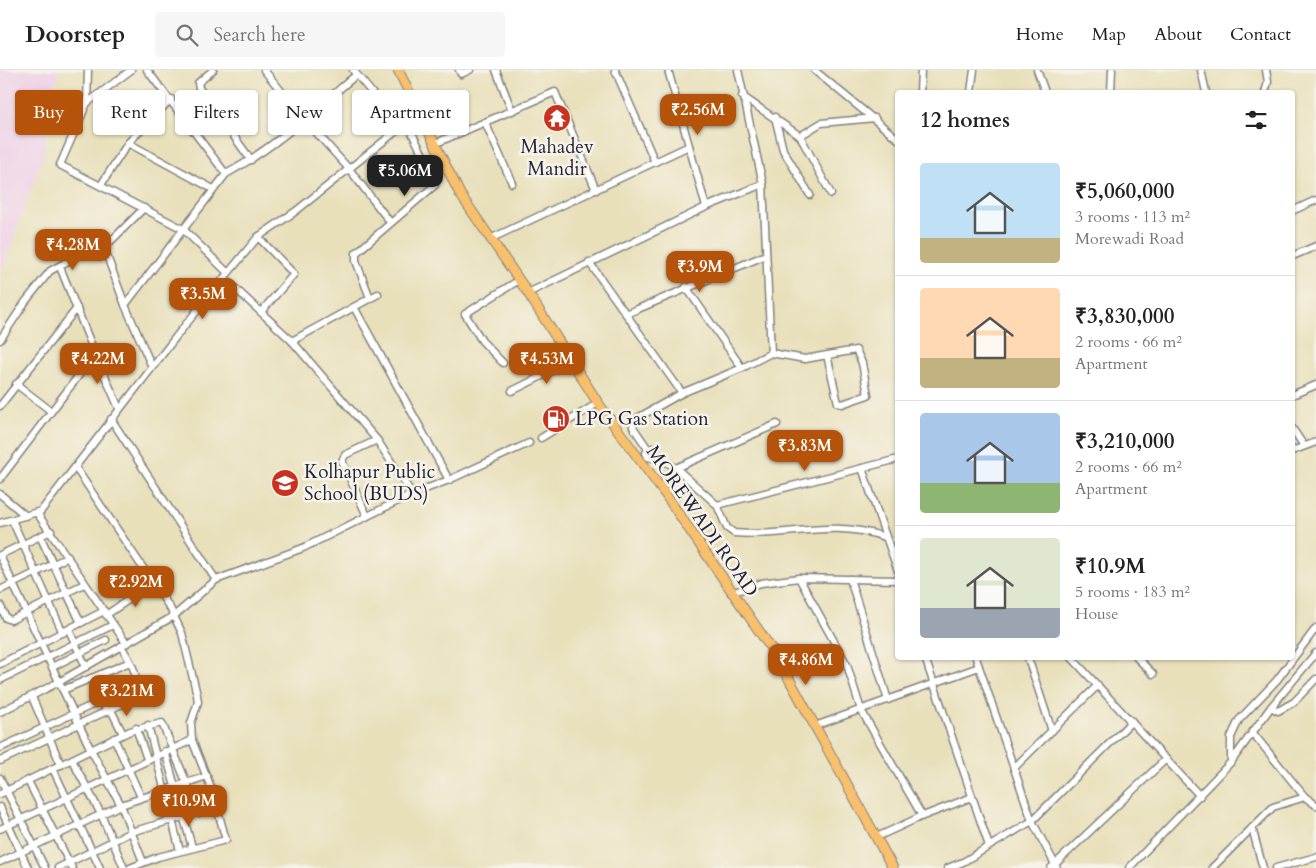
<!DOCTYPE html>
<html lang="en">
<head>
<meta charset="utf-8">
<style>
  body { margin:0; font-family:Cardo,serif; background:#f6f6f6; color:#222; height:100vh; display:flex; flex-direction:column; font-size:19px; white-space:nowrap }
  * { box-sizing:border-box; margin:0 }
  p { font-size:16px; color:#767676 }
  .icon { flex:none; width:28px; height:28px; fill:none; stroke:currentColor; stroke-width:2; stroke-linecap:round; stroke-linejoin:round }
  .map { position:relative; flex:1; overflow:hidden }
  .panel { position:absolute; left:895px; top:20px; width:400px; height:570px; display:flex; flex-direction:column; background:#fff; border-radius:5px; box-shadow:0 1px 4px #0004 }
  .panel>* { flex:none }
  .banner { position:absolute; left:15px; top:20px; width:475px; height:45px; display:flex; gap:10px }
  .price { position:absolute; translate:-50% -42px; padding:0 11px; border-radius:10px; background:#b45309; color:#fff; font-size:16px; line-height:32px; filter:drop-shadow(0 1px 2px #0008) }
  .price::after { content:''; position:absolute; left:50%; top:30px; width:15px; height:11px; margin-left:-8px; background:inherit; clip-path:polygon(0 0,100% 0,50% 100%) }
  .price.active { background:#222; color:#fff }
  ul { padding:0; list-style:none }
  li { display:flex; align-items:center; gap:15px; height:125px; padding:0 25px }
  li+li { border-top:1px solid #e0e0e0 }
  li span { display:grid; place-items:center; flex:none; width:140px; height:100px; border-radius:5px; color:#555 }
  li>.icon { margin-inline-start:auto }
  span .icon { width:60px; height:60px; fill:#fffc; stroke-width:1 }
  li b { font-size:21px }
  h2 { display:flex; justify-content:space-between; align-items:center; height:60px; padding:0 25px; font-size:21px }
  .pill { padding:0 18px; border-radius:5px; background:#fff; box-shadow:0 1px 4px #0004; font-size:18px; line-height:45px }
  .pill.active { background:#b45309; color:#fff }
  header { display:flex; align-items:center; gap:30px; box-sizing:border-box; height:70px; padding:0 25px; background:#fff; border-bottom:1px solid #e0e0e0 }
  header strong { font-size:24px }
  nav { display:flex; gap:28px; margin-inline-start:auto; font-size:18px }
  .search { width:350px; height:45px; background:#f6f6f6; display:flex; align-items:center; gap:12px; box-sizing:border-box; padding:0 18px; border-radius:5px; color:#767676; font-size:19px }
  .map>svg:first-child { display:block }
</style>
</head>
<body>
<header>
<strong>Doorstep</strong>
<div class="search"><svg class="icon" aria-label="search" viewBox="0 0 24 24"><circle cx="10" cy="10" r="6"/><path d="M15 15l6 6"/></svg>Search here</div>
<nav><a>Home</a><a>Map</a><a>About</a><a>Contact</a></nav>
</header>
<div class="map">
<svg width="1316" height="798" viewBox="0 0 1316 798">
  <rect width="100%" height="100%" fill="#f7f3e8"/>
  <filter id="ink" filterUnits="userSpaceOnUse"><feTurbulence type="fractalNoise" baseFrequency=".02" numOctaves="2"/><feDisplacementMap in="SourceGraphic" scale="10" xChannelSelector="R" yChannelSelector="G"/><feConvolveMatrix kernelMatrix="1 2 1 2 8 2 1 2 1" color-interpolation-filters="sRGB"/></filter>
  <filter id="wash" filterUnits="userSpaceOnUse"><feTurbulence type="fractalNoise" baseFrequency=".0096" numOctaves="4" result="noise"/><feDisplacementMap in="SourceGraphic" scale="20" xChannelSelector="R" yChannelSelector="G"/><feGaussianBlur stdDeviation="1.12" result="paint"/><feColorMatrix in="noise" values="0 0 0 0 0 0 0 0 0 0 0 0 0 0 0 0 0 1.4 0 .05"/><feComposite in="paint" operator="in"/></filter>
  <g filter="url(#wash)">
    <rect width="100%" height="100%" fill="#e8e0bb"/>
    <polygon fill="#eed0e8" points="0,0 59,0 43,86 0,206"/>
  </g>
  <g filter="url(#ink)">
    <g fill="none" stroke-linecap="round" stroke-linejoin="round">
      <g stroke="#85817b" stroke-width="9">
        <g id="minor">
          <polyline points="131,0 87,33 60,95 183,159 228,203"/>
          <polyline points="213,0 198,13 199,18 251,90"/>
          <polyline points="264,0 304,49 350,100 390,152"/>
          <polyline points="353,0 401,58"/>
          <polyline points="459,0 461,4 470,0"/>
          <polyline points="496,0 512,41"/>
          <polyline points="615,0 655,92"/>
          <polyline points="668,0 706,137"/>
          <polyline points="814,0 898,69"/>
          <polyline points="1037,0 1045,22"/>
          <polyline points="1201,0 1206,22"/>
          <polyline points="920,22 921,0"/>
          <polyline points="971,22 974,0"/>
          <polyline points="1111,22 1112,0"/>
          <polyline points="1265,22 1268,12 1266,0"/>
          <polyline points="742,26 800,66 831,124"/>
          <polyline points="87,33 88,0"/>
          <polyline points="775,47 783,80 810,125"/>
          <polyline points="485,52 512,113"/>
          <polyline points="800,66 821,53 875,48"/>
          <polyline points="128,73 213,119"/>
          <polyline points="434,74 555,22 596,120"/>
          <path d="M226,104C274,78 315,40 356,5"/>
          <polyline points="101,115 128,73 171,29"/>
          <polyline points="1292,141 1316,130"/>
          <polyline points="258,167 294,204 261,242"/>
          <polyline points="490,169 689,76"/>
          <polyline points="104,178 125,235 152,297"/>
          <polyline points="1295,185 1316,176"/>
          <polyline points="589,192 682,323"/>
          <polyline points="224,208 292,271 354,237 449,410"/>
          <polyline points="686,217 742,298"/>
          <polyline points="528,223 706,137 763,114"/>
          <polyline points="370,228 356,191 356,183 435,115 436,111 407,53"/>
          <polyline points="125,235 226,104 147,0"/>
          <polyline points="354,237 378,224"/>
          <polyline points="626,244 766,185"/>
          <polyline points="0,270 26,231 50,201 77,186 104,178 144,138"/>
          <polyline points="292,271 377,370 412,424"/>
          <polyline points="771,283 805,289 856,280 862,293 868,325 842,334 838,333 827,285"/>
          <polyline points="95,284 119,338"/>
          <polyline points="503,293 482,271 465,244 519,210"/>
          <polyline points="16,314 51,341"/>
          <polyline points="512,321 572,291"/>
          <polyline points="1292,325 1316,315"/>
          <polyline points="0,336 77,238"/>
          <polyline points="111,349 216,510"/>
          <polyline points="1292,358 1304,376"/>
          <polyline points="541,368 598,333"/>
          <polyline points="648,379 646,383 648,387 652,388 656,386 676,398 717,435 898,389"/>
          <polyline points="1292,381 1316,372"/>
          <polyline points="656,386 656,381 652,378 648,379 633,357 634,350 682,323 742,298 771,283 763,114 738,0"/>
          <polyline points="75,397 170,538 182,563 197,625 198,632 191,653 192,670 212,720 226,770 158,787 130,798"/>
          <polyline points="676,398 777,354"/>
          <polyline points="862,398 898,501"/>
          <polyline points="0,409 95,284 60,197"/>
          <polyline points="0,424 26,446"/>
          <path d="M717,435L727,458L734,463C788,468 829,448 885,467"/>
          <polyline points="37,443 126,573"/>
          <polyline points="367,446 342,391 345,385 377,370"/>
          <polyline points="12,450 63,563"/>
          <polyline points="0,453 41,441 182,259 258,167 296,141 419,43"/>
          <polyline points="40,466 81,553"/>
          <polyline points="0,485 51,461"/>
          <polyline points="0,486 91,680 121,735 143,792"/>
          <polyline points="799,508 847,595 861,640 921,744 918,748 877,767"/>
          <polyline points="850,509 888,630"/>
          <polyline points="0,520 68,487"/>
          <polyline points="731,523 761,513 799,508 898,510"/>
          <polyline points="0,535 6,548 11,550 84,514"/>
          <polyline points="106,545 153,513"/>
          <polyline points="69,560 86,597"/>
          <polyline points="925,588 989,776"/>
          <polyline points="976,588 1032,751 1057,798"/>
          <polyline points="1028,588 1052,661"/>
          <polyline points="1072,588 1200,726"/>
          <polyline points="1137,588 1153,604"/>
          <polyline points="0,594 104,541"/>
          <polyline points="52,597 106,570"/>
          <polyline points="91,608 107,642"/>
          <polyline points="0,610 113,555"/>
          <polyline points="63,620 130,592"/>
          <polyline points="32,627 61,695"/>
          <polyline points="1271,637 1278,641 1294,632 1316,609"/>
          <polyline points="111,640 123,664"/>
          <polyline points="0,642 59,612 174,546 216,510 303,478 412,424 449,410 529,373"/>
          <polyline points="148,655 180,781"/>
          <polyline points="815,656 979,597"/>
          <polyline points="136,658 147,689"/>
          <polyline points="1252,662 1305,727 1316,735"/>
          <polyline points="114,668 141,727"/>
          <path d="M0,678L135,615C139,603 127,586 121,576"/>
          <polyline points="165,681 192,777"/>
          <polyline points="72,690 101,744 124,798"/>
          <polyline points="0,691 137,627"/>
          <polyline points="1231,692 1231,667 1239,650 1277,610 1316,558"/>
          <polyline points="1014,698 1098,615"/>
          <polyline points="53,699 100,798"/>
          <polyline points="0,708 45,798"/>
          <polyline points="28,711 72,798"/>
          <polyline points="0,724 130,661 162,653 199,743"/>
          <polyline points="0,737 28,798"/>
          <polyline points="918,748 972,727"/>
          <polyline points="1252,758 1263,798"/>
          <polyline points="0,759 192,670"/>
          <polyline points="0,792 121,735 207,706"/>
          <polyline points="58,798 131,762 217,737"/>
          <polyline points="948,798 963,792 1032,751 1132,651"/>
          <polyline points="1051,798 1166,689"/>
          <polyline points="1129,798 1231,692 1271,637 1316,583"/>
          <polyline points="1212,798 1273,737 1305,727"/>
          <polyline points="1276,798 1316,787"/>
        </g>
      </g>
      <g stroke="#85817b" stroke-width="11">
        <polyline id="major" points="398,0 460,124 528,223 598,333 665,424 777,587 893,798"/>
      </g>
      <use href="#minor" stroke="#fff" stroke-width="6"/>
      <use href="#major" stroke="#f8bf6c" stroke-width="9"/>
    </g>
  </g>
  <defs>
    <g id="temple-disc" transform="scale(1.4375)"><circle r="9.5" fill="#c8321e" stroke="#f7f3e8"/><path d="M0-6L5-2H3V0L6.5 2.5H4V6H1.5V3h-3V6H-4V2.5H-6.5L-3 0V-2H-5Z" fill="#fff"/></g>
    <g id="fuel-disc" transform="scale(1.4375)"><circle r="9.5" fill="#c8321e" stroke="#f7f3e8"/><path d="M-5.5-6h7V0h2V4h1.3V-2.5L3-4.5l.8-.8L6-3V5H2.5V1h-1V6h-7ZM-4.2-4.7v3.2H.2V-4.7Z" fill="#fff"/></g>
    <g id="university-disc" transform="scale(1.4375)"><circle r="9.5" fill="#c8321e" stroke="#f7f3e8"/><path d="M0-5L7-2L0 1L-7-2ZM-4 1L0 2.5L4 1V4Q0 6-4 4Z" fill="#fff"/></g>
  </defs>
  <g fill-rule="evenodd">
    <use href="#temple-disc" x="557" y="48"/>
    <use href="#fuel-disc" x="556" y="349"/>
    <use href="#university-disc" x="285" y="413"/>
  </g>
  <g text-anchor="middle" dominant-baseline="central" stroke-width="5" stroke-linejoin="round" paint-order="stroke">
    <g font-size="19" fill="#22223b" stroke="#f7f3e8" text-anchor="start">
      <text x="557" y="77" text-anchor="middle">Mahadev<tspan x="557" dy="22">Mandir</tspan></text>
      <text x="575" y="349">LPG Gas Station</text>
      <text x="304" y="402">Kolhapur Public<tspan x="304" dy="22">School (BUDS)</tspan></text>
    </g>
    <g font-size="19" fill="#22223b" stroke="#f7f3e8">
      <text transform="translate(702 451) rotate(55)">MOREWADI ROAD</text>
    </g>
  </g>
</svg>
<b class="price" style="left:698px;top:66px">₹2.56M</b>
<b class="price active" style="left:405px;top:127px">₹5.06M</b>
<b class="price" style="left:73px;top:201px">₹4.28M</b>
<b class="price" style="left:700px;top:223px">₹3.9M</b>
<b class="price" style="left:203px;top:250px">₹3.5M</b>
<b class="price" style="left:98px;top:315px">₹4.22M</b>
<b class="price" style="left:547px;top:315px">₹4.53M</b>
<b class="price" style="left:805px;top:402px">₹3.83M</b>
<b class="price" style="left:136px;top:538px">₹2.92M</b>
<b class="price" style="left:806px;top:616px">₹4.86M</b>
<b class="price" style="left:127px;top:647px">₹3.21M</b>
<b class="price" style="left:189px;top:757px">₹10.9M</b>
<div class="banner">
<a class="pill active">Buy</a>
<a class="pill">Rent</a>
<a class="pill">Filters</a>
<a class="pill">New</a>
<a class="pill">Apartment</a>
</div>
<section class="panel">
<h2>12 homes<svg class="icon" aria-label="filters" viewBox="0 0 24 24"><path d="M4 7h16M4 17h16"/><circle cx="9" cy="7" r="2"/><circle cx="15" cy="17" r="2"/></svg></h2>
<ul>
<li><span style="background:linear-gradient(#bfe0f5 75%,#c2b280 0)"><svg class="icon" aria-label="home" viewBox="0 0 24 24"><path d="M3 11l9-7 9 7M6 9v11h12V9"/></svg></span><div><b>₹5,060,000</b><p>3 rooms · 113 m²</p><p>Morewadi Road</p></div></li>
<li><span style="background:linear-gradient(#ffd9b3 70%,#c2b280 0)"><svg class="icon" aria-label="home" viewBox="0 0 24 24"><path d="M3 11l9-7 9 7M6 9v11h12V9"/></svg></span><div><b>₹3,830,000</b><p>2 rooms · 66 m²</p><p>Apartment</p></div></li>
<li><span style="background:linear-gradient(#a9c7e8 70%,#8fb573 0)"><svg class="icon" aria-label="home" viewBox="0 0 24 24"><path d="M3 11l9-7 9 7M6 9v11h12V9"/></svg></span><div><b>₹3,210,000</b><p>2 rooms · 66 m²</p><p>Apartment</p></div></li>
<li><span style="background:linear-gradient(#dfe7d0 70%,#9aa5b1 0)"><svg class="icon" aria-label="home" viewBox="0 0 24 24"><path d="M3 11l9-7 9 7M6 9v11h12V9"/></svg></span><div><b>₹10.9M</b><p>5 rooms · 183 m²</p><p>House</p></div></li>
</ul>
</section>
</div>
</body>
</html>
